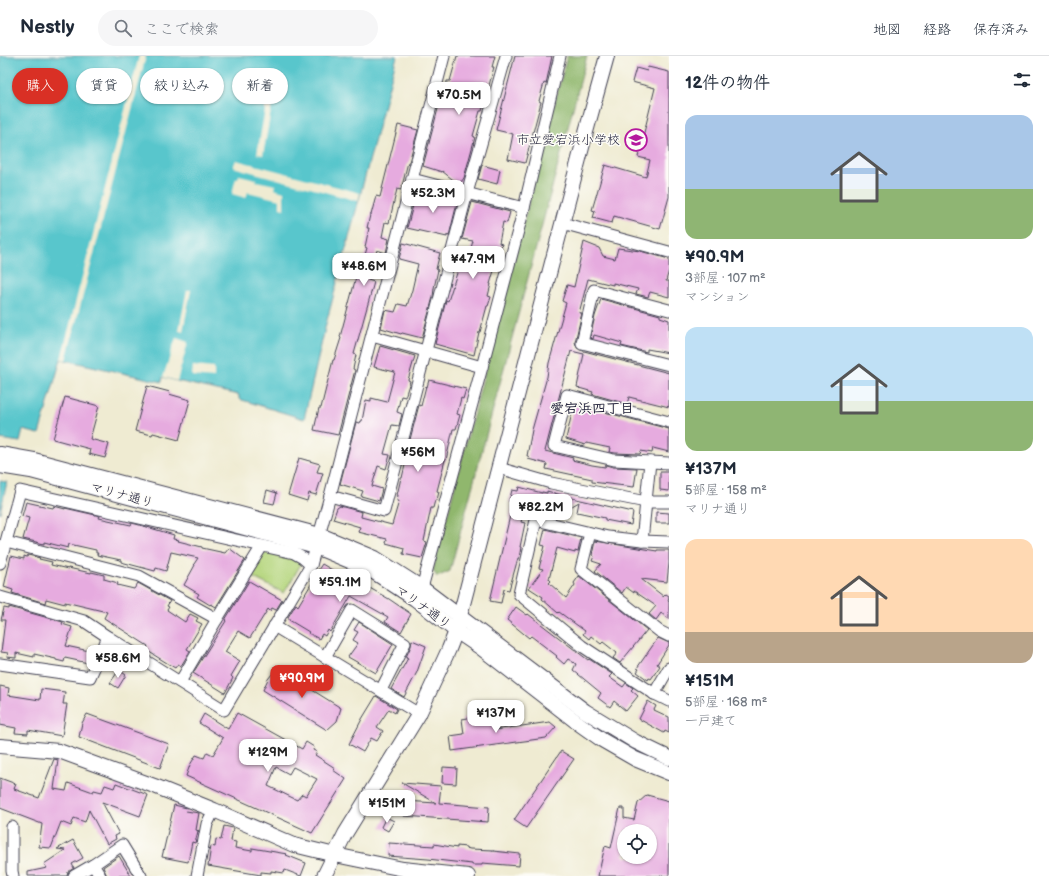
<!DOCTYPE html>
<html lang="ja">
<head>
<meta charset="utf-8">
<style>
  body { margin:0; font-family:"Balsamiq Sans","Klee One",sans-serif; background:#f6f6f7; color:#1f2937; height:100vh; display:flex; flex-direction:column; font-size:15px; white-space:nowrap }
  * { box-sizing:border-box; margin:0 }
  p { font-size:13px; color:#747a83 }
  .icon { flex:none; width:22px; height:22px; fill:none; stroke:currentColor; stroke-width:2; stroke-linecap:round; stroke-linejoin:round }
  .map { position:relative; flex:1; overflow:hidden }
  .side { display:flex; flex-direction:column; background:#fff; width:380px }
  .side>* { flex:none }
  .guide { position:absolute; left:12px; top:12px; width:380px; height:36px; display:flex; gap:8px }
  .tools { position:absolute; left:617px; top:768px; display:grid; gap:8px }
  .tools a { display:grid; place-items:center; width:40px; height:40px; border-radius:50%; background:#fff; box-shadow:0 1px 3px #0004; font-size:20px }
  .price { position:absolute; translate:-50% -34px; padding:0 9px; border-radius:8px; background:#fff; color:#222; font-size:13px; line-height:26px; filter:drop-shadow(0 1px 2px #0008) }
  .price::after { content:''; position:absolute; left:50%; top:24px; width:12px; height:9px; margin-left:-6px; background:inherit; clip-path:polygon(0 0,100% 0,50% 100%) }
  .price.on { background:#d93025; color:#fff }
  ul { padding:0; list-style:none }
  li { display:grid; align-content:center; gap:8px; height:212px; padding:0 16px }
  li span { display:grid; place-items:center; height:124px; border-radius:12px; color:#555 }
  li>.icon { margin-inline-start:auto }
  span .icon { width:72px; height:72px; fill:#fffc; stroke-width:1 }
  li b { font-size:17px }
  h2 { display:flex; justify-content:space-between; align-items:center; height:48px; padding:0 16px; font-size:17px }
  .pill { padding:0 14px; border-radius:18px; background:#fff; box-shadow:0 1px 3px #0004; font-size:14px; line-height:36px }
  .pill.on { background:#d93025; color:#fff }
  header { display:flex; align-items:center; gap:24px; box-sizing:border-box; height:56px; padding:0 20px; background:#fff; border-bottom:1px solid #e0e1e3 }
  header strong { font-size:19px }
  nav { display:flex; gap:22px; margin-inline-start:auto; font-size:14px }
  .search { width:280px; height:36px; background:#f6f6f7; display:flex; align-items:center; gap:10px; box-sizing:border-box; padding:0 14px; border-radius:22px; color:#747a83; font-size:15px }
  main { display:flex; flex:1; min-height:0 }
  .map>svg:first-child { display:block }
</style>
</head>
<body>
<header>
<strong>Nestly</strong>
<div class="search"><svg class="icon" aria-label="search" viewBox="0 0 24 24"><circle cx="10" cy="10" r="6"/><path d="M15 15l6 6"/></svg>ここで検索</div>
<nav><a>地図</a><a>経路</a><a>保存済み</a></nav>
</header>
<main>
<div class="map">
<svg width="669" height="820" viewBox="0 0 669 820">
  <rect width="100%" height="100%" fill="#fdfcf7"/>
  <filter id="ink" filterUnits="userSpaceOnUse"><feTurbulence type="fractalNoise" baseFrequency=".025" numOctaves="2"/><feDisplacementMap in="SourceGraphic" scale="8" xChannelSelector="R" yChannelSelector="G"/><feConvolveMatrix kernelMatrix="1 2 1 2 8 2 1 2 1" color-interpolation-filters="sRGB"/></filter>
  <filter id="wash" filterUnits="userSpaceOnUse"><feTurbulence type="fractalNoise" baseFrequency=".012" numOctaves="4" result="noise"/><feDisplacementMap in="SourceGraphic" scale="16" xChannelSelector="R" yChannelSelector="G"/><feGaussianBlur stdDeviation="0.9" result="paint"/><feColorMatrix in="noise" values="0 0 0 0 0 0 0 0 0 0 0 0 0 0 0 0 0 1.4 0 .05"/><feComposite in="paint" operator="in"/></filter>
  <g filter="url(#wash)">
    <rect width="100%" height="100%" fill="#efebd2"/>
    <polygon fill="#b5d67e" stroke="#6c7c5c" points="266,494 296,501 301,508 284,537 250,520"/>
    <polygon fill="#90b76d" stroke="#596c54" points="567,0 587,0 450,515 437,521 433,514"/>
    <g fill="#58c6cc" stroke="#3d7484">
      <polygon points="0,0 397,0 326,268 304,363 239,343 239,339 177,325 163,321 162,326 61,303 39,378 23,374 20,386 0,383"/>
      <polygon points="0,425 7,426 0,457"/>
    </g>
    <g fill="#efebd2">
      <polygon points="139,0 146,0 66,304 61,303"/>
      <polygon points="266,48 272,49 263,99 257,98"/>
      <polygon points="236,104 360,137 358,145 233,111"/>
      <polygon points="239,119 256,123 256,125 275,129 274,133 284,136 284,153 280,152 280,144 248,136 246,142 232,138 236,122 238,122"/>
      <polygon points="187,234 191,234 183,275 179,274"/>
      <polygon points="176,282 188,286 177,325 163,321"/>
      <polygon points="193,310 214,312 214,322 192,320"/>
    </g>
    <g id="blocks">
      <g fill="#e6abdf" fill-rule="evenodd">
        <polygon points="457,0 495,0 492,11 494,11 482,55 480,55 473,80 475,81 464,122 461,126 457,127 442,115 442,116 423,110 444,30 446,31 447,25 450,25"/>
        <polygon points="515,0 552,0 546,28 544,27 539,45 541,46 525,107 508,103 513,78 496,74"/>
        <polygon points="648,11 669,16 669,141 660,173 614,160 612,167 593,162 595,155 592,154 605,109 646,121 650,104 638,101 655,32 632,26 636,12 647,15"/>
        <polygon points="398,69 418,74 409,106 408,106 401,134 397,133 389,167 385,166 382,181 389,183 386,197 377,194 368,224 374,226 354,298 356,299 353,313 355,314 338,379 314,374 319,352 321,352 333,304 334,304 341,282 340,281 356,221 358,222 367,192 365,191 369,172 367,172 370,159 371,159 376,140 380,141"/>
        <polygon points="482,109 500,114 497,128 478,123"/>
        <polygon points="421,135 458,143 449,180 447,179 447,181 407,172 416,138 420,139"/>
        <polygon points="472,146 510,156 507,167 503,166 499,187 502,188 490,228 491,228 488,240 491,241 488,250 487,250 480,276 479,276 474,299 435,288 446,244 448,245 457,217 461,201 468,202 473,185 462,183"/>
        <polygon points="584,186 599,192 603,200 615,203 618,192 640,195 669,203 669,214 666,225 669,225 669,241 650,236 648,241 636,238 638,233 613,227 613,229 588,223 579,257 582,257 575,286 577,292 580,294 669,317 669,351 629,341 627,348 592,338 593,336 579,332 580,332 577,331 584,298 571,295 545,395 573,402 572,404 592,409 605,411 606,409 613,411 637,412 634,431 592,426 592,423 546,413 547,408 528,403 529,400 527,400 532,374 547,321 549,307 566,247 562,245 567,229 574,231"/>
        <polygon points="403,187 440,197 436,213 438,214 434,232 433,241 422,282 402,277 401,278 381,272 385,254 395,256 398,248 407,250 412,234 418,208 399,203"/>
        <polygon points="601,243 660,259 660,261 669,264 669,297 647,293 647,296 621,290 622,287 594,279 593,283 590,282 595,260"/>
        <polygon points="380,290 415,300 408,324 410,325 405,341 401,340 397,356 402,358 399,370 392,369 384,398 390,399 386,413 378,410 372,430 382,433 379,445 361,440 363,435 340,428 356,366 360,367 361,365 362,365 366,344 371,345 371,342 387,346 395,316 374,311"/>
        <polygon points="429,324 466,333 463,343 461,342 457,358 460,359 456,373 453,373 446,404 445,404 437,435 439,436 437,444 435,444 433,452 431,452 424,485 427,486 422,502 403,498 404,492 386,487 387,483 358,476 360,471 333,463 337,452 340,450 362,456 361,461 392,469 399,445 397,445 398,439 397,439 401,422 402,422 408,396 407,395 419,349 421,350 426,330 427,331"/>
        <polygon points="147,330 170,336 169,338 190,344 179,384 153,377 152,379 135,375"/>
        <polygon points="65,341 99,350 90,383 109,388 105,402 89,398 90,393 53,383"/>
        <polygon points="574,348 669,373 669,396 653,392 652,397 641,395 640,398 615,397 609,396 610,392 586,387 585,389 566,383"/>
        <polygon points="299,402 320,408 317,416 323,417 316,439 309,437 307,445 288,439"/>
        <polygon points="660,416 669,416 669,435 660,434"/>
        <polygon points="519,431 542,437 542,436 547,437 547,435 572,442 633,456 631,469 605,464 605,462 577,456 579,446 565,454 556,451 554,459 545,457 546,453 526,448 521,466 525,467 520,491 521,491 519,502 518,502 509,534 504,533 501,547 490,545 513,447 509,446 512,434 518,435"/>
        <polygon points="267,434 277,437 274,448 264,446"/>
        <polygon points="26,446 53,452 54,450 65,453 65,452 100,460 99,462 131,469 132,467 147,471 174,479 173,483 179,484 178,485 202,491 202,492 225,497 229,492 245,504 216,551 211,548 210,549 197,541 199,538 184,529 195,509 194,508 198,502 171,496 166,515 156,512 155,515 121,506 121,504 97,499 98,497 96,497 96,494 69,488 68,492 44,486 44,488 32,485 23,483 29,462 22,460"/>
        <polygon points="656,456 669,457 669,467 656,467"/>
        <polygon points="545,473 581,482 578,496 575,495 575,497 557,492 549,523 551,525 549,527 566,542 575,529 574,527 579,520 647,574 620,607 613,602 617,597 603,586 601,588 591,580 589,583 583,578 585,575 559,556 558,557 542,543 543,541 529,532 543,513 539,512 545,490 541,489"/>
        <polygon points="595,485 657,495 657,494 669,494 669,507 667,526 641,523 663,540 663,541 666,538 669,540 668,545 669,546 669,563 661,557 656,564 649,558 656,550 634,535 634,537 626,531 622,537 595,515 601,508 592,505 594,500 592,499"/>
        <polygon points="28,499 40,502 39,503 52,506 51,509 68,513 68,512 91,517 91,516 104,519 104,523 118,527 117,529 134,533 138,527 170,545 167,550 169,551 167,554 185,566 190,558 198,562 196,565 202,568 187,593 190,595 181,610 178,608 175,612 146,594 148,590 104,562 107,556 65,546 65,548 46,543 45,547 12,537 13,534 4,531 11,500 24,503 24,500 27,501"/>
        <polygon points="322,508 344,521 345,518 389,543 411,558 401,576 385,566 388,561 351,540 330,576 328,574 325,580 322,578 319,583 308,577 309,576 289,564 289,562 288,561 296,548 298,550 313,525 310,524 315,516 316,517"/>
        <polygon points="249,525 282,544 276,554 272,552 270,555 268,553 250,582 238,575 225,596 240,605 231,620 233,622 225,637 193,617 226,565 225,564"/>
        <polygon points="9,551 63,566 62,568 72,571 66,590 94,596 88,607 65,602 64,606 56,604 56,603 34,598 34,601 16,597 16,602 7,601 8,597 1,596 5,564 1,564 4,552 9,553"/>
        <polygon points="516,551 527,559 528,558 588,604 589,603 612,618 609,621 623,631 626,627 633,632 631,634 638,640 626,655 614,645 610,651 598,642 601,637 573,614 576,608 568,603 564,608 556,601 557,600 531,580 529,582 507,564"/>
        <polygon points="359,566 393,588 376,617 348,601 358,587 353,584 358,576 354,574"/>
        <polygon points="658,582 669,587 669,589 657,608 660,610 651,623 649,622 648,624 637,616 639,613 637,612"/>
        <polygon points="412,584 426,590 417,616 404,641 391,633 408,602 406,601 411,590"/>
        <polygon points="277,612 341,652 337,665 327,674 263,634 268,623"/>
        <polygon points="119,614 126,619 118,632 110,627"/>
        <polygon points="0,630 9,632 8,639 40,644 41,633 65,636 63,648 67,648 62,680 28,674 28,678 15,677 16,672 0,669"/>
        <polygon points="376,640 397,653 395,657 389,653 377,671 383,675 377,685 371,682 363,696 349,688 362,663"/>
        <polygon points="648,645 656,650 654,654 669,661 669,677 665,675 664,677 639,663"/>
        <path d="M237,657L302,693L306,686L314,691L313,694L317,696L315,699L335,712L333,714L346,723L312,777L186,720L190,709L196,699L204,702L207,696L213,699L223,682L199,667L204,658L228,673ZM276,711L289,718L293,711L317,723L306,740L302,738L297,744L268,730Z"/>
        <polygon points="87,658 169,688 160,712 79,681 82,667"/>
        <polygon points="492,658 494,674 550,666 556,671 546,682 452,695 450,680 464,678 462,663"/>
        <polygon points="561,695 574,703 526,772 514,764"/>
        <polygon points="54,703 58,704 54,733 66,735 68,727 93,736 94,734 102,736 105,729 114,732 116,727 148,739 140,760 102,746 119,778 115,780 116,783 107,788 89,754 85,766 74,762 71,770 61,766 51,792 39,791 42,768 0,752 0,722 16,728 14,733 39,742"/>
        <polygon points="443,711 457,712 456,728 442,727"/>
        <polygon points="402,727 441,730 439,747 489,751 488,766 404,760 405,745 436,747"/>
        <path d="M647,739L669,745V820H598L605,790L611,792L620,752H624V762L634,764L638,747ZM624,775H650V801H624Z"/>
        <polygon points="174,749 187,752 186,755 199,757 196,774 199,775 198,775 195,787 192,786 188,806 162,801"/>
        <polygon points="386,761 394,765 388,775 381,771"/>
        <polygon points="224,770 233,772 231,785 236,786 235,792 252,795 252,792 287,798 286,799 306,807 301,820 285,814 284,817 271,815 271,817 261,816 261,819 208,810 211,790 215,791 216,783 221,784"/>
        <polygon points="73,784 83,802 72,808 74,812 68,816 67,820 28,820 28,816 47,812 44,808 65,794 57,793"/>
        <polygon points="389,787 434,790 434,788 457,792 457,790 466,791 466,792 470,793 493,794 493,795 520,798 519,810 482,807 482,809 472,809 472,808 428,803 388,800"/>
        <polygon points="119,800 131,820 107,820 103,811"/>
      </g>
    </g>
  </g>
  <g filter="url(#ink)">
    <use href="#blocks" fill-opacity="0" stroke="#414052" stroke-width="1"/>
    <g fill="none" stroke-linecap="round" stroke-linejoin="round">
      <g stroke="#414052" stroke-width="13">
        <g id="minor">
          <polyline points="412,123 524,152"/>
          <polyline points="562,167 669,196"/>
          <polyline points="669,254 594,234 582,287 669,309"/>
          <polyline points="372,280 482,311"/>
          <polyline points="669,366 567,339 554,390 614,404 669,407"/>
          <polyline points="499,412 551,427 646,446 669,446"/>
          <polyline points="330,440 384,455 467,137 506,0"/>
          <polyline points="590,477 581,513 659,575 669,580"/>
          <polyline points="642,485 650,406"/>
          <polyline points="6,486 139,520 217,563 262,490"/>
          <polyline points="669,486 642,485 608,481 536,464 519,538 582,590 653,637 669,645"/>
          <polyline points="0,507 20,435 294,497 303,502 311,509"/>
          <polyline points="422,532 482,311 524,152 560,0"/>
          <polyline points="0,541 84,565 108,581"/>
          <polyline points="274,570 419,658"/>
          <polyline points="325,601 352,554 405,587 381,634"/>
          <polyline points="0,608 90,621 108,581 224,654 311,509 330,440 444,0"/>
          <polyline points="180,626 217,563"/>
          <polyline points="654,638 669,612"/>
          <polyline points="12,771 12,815 13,820"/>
          <polyline points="93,809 100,820"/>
          <polyline points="74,820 93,809 122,789 141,820"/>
          <polyline points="197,820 207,768 214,754"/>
        </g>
      </g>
      <g stroke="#414052" stroke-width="16">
        <g id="tertiary">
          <polyline points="0,398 34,404 320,479 375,502 422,532 585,655 636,686 669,702"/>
          <polyline points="0,410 31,415 316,491 369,513 415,543 456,575 481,592 578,667 602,684 635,703 669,717"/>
          <polyline points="0,690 59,695 157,731 214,754 294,789 335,799 403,813 468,820"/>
          <polyline points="324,820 345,778 419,658 449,593 456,575 586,76 607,0"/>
        </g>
      </g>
      <use href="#minor" stroke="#fff" stroke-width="11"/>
      <use href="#tertiary" stroke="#fff" stroke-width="14"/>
    </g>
  </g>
  <defs>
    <g id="school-ring" transform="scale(1.15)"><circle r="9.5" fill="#fdfcf7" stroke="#b5179e" stroke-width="1.5"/><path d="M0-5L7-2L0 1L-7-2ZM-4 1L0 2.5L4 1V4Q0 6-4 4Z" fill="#b5179e"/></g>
  </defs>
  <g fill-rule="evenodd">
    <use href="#school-ring" x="636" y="84"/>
  </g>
  <g text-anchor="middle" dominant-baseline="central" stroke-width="3" stroke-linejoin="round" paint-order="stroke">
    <g font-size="13" fill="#22223b" stroke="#fdfcf7" text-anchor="end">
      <text x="620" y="84">市立愛宕浜小学校</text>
    </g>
    <g font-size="13" fill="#22223b" stroke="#fdfcf7">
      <text transform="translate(122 439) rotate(15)">マリナ通り</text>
      <text transform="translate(423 551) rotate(36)">マリナ通り</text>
    </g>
    <g font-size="14" font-weight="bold" fill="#22223b" stroke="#fdfcf7">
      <text x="592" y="352">愛宕浜四丁目</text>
    </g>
  </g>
</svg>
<div class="tools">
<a><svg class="icon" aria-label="locate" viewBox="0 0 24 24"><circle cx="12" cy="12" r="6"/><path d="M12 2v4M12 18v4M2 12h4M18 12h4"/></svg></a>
</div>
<b class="price" style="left:459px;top:60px">¥70.5M</b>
<b class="price" style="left:433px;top:158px">¥52.3M</b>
<b class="price" style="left:473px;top:224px">¥47.9M</b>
<b class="price" style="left:364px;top:231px">¥48.6M</b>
<b class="price" style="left:418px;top:417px">¥56M</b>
<b class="price" style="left:541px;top:472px">¥82.2M</b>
<b class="price" style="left:340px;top:547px">¥59.1M</b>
<b class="price" style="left:118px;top:623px">¥58.6M</b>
<b class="price on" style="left:302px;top:643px">¥90.9M</b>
<b class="price" style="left:496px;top:678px">¥137M</b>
<b class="price" style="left:268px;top:717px">¥129M</b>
<b class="price" style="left:387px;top:768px">¥151M</b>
<div class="guide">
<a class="pill on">購入</a>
<a class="pill">賃貸</a>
<a class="pill">絞り込み</a>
<a class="pill">新着</a>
</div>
</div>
<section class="side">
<h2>12件の物件<svg class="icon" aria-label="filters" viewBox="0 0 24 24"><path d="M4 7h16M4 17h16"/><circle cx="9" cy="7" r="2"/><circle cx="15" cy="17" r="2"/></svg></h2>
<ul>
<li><span style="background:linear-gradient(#a9c7e8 60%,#8fb573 0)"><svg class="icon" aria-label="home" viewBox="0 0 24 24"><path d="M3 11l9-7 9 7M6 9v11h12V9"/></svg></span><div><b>¥90.9M</b><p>3部屋 · 107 m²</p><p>マンション</p></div></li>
<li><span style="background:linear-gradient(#bfe0f5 60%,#8fb573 0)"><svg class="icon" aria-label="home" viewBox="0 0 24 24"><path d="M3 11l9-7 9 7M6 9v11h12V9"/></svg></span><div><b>¥137M</b><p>5部屋 · 158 m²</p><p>マリナ通り</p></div></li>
<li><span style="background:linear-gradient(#ffd9b3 75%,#b9a48a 0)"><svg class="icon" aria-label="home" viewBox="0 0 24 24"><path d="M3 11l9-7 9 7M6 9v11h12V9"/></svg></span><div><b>¥151M</b><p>5部屋 · 168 m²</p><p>一戸建て</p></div></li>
</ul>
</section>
</main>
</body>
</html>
